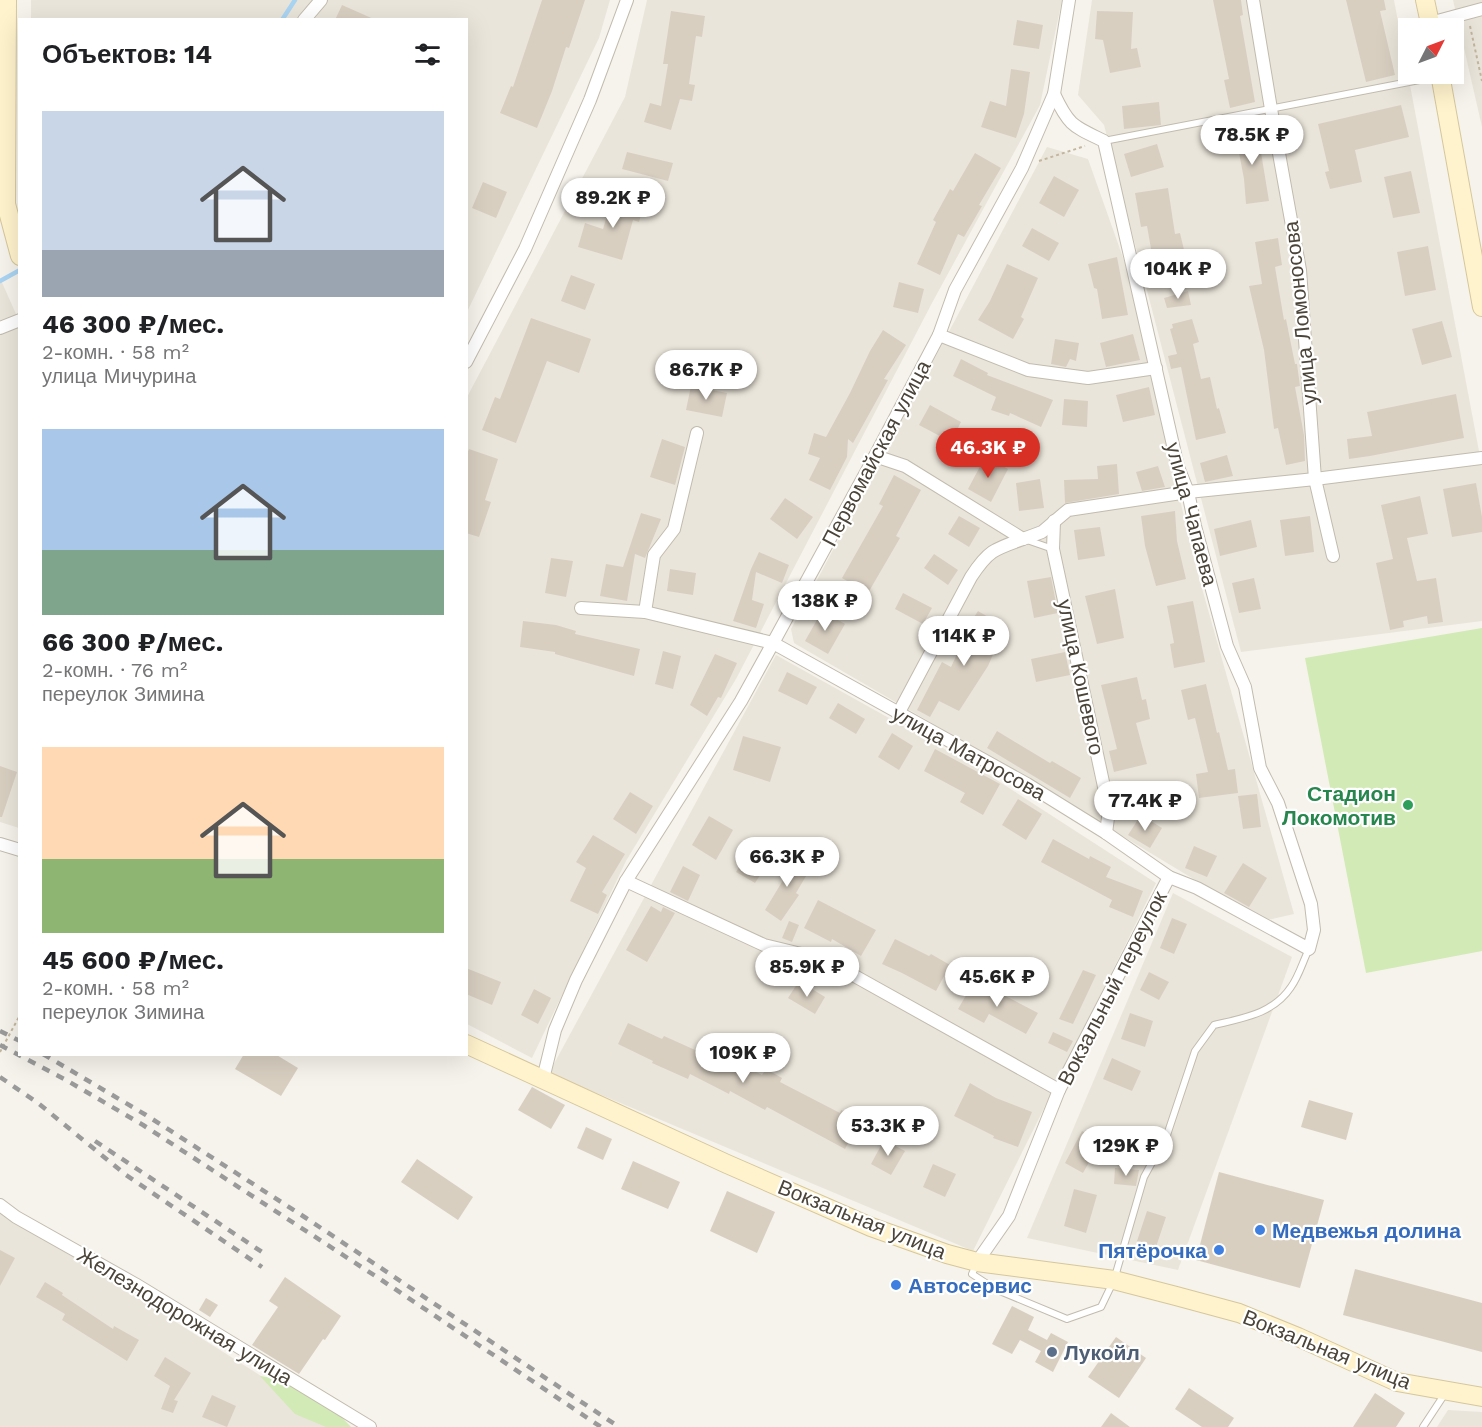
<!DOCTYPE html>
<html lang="ru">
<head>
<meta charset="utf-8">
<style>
  body { margin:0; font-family:"Work Sans",sans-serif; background:#f6f6f6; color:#202124; height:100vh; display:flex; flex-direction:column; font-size:22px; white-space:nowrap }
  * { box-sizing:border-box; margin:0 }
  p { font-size:20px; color:#757577 }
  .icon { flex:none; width:33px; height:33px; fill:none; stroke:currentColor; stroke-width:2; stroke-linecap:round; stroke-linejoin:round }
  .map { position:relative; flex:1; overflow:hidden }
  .details { position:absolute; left:18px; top:18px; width:450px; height:1038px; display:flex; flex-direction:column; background:#fff; border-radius:0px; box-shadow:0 6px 24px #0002 }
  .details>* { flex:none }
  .needle { width:39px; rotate:48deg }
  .tools { position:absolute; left:1398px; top:18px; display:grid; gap:12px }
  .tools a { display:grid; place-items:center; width:66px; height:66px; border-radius:0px; background:#fff; box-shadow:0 6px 24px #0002; font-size:30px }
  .price { position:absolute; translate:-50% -51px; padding:0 14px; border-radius:21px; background:#fff; color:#222; font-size:20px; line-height:39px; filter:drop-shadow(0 2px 3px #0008) }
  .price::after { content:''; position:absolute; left:50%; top:36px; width:18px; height:14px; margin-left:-9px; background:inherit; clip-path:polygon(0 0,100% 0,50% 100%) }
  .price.active { background:#d93025; color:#fff }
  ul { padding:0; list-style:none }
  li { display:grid; align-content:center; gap:12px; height:318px; padding:0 24px }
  li span { display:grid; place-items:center; height:186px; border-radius:0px; color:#555 }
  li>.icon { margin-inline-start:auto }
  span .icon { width:108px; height:108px; fill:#fffc; stroke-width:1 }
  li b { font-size:26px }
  h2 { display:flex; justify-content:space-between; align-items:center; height:72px; padding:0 24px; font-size:26px }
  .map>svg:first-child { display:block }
</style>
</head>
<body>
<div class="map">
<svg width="1482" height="1427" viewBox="0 0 1482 1427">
  <rect width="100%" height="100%" fill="#f6f3ec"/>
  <g fill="#eae5da">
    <polygon points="31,0 610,0 599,38 467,312 466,20 31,20"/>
    <polygon points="647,0 1062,0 1040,105 932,303 736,679 626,861 532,1058 467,1024 466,399 625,97"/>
    <polygon points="1092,0 1394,0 1482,467 1482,621 1241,652 1104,125 1078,95"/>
    <polygon points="1453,0 1482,0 1482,127"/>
    <polygon points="1047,147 1088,159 1126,266 1194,560 1294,914 1263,921 1028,779 794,643 791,629"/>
    <polygon points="0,278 20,323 19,828 0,822"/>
    <polygon points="776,655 975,766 1156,883 973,1251 549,1073"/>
    <polygon points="1173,893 1292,957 1178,1270 1027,1238"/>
    <polygon points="0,1211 342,1427 0,1427"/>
    <polygon points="1448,1410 1482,1412 1482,1427 1437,1427"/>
  </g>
  <g fill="#d2eab5">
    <polygon points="1482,628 1482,951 1366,973 1305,658"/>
    <polygon points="260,1376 278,1379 331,1406 351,1427 326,1427 295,1414"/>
  </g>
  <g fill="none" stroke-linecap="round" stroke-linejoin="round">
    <g stroke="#a9d4f2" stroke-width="4.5">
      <polyline points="282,20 295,0"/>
      <polyline points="0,281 20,270"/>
    </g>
  </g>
  <g fill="#d8cfc1">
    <polygon points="542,0 585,0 569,48 566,47 552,91 537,128 500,113 511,86 513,87"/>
    <polygon points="1213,0 1241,0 1243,15 1240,16 1255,102 1230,108 1224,80 1229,79"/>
    <polygon points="1346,0 1384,0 1386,10 1380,11 1395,75 1366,82"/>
    <polygon points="342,5 376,20 335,20"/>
    <polygon points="671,11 705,16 702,37 696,36 689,84 695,85 692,101 680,99 671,130 644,122 650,103 661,106 668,64 663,64"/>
    <polygon points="1097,11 1133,12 1131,49 1137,48 1141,67 1110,73 1103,40 1095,39"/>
    <polygon points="1017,20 1043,25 1039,49 1013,45"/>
    <polygon points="1011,69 1030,72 1024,114 1016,138 981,127 990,101 1006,106"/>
    <polygon points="1159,102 1161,125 1124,129 1122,106"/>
    <polygon points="1401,105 1409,137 1355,150 1362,182 1330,189 1325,172 1329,171 1318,124"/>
    <polygon points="1257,128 1269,201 1246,204 1244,179 1235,132"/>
    <polygon points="1157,144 1164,167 1131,177 1124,154"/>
    <polygon points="627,152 673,163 668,181 622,169"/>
    <polygon points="975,153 1001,168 979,205 982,206 964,237 958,234 940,275 917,264 936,222 933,220 950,189 953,191"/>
    <polygon points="1411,171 1420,213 1393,218 1384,177"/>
    <polygon points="1054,176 1079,190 1064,217 1039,203"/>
    <polygon points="483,182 507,192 496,218 472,208"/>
    <polygon points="1168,188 1175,234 1180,233 1185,254 1153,260 1147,226 1141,227 1135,193"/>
    <polygon points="613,195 644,204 639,222 633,220 622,260 578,247 585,223 603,229"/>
    <polygon points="1032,228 1059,243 1049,261 1022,246"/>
    <polygon points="1278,238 1282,265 1275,267 1284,320 1286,319 1295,364 1297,364 1300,386 1295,387 1304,435 1305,461 1286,465 1278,428 1274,429 1264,350 1249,286 1262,284 1255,242"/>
    <polygon points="1428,246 1436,290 1405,296 1397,252"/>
    <polygon points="1117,257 1128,315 1102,319 1097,289 1094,288 1088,264"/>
    <polygon points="1007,264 1038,278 1021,317 1024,319 1013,339 978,320 990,301"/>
    <polygon points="571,275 595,284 585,310 561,301"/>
    <polygon points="899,282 924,289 918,313 893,307"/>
    <polygon points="1188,291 1191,305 1167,308 1164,298"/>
    <polygon points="531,318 591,339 579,373 547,361 516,443 482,430 495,397 500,399"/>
    <polygon points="1192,319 1199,342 1193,344 1201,379 1210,377 1217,409 1219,408 1226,433 1196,440 1181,367 1171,369 1168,356 1177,354 1170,329 1173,328 1172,324"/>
    <polygon points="1442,321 1452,357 1422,365 1412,329"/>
    <polygon points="883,330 906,345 884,379 888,380 853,443 848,439 847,457 830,490 809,480 820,458 808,454 814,433 826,437 850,393 870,351"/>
    <polygon points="1133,334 1140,360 1106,367 1100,343"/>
    <polygon points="1055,339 1079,343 1076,361 1070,359 1066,367 1051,364"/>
    <polygon points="961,359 988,373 987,375 1053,400 1041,427 1010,413 1009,416 991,410 996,397 953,376"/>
    <polygon points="691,386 727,393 722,417 686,410"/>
    <polygon points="1149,387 1155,415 1123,422 1116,395"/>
    <polygon points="1456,394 1464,438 1370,456 1349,459 1347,439 1372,436 1367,412"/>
    <polygon points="1064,399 1088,401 1087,427 1062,425"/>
    <polygon points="930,405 961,422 951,442 919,425"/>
    <polygon points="662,439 685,447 675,485 650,477"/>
    <polygon points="469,449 498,459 485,500 491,502 479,537 466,533 466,456"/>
    <polygon points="1227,455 1233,476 1205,482 1200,463"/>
    <polygon points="985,457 1008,469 991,502 968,489"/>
    <polygon points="1117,464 1119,494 1065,503 1064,480 1098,479 1097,466"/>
    <polygon points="1158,466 1165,487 1142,491 1136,472"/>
    <polygon points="894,475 921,490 896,536 900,538 868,593 842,578 883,506 879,504"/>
    <polygon points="1040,479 1044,508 1019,511 1016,483"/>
    <polygon points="1476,483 1482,517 1482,532 1452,537 1443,489"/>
    <polygon points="1420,496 1428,534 1407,538 1417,581 1436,578 1443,622 1428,624 1427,616 1403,621 1404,627 1390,630 1376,563 1393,559 1381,505"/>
    <polygon points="785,498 813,517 797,539 770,519"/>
    <polygon points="1175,511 1177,541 1186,579 1156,586 1145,546 1141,516"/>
    <polygon points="641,513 661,519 645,558 635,554 627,601 600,596 606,564 623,567"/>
    <polygon points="959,516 980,528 969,547 948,534"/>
    <polygon points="1310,516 1314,552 1285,556 1280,520"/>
    <polygon points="1251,520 1257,547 1220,556 1214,529"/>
    <polygon points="1100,527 1105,556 1078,560 1074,530"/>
    <polygon points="759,552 789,565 782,583 756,572 752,600 764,604 756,628 733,621 751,569"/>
    <polygon points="934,554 958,570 948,585 924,568"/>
    <polygon points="551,558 573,561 566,597 545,593"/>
    <polygon points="670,569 696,573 693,595 667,591"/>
    <polygon points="1051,577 1058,613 1034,618 1027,581"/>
    <polygon points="1254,578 1261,609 1239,613 1232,583"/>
    <polygon points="1115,589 1124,638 1097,644 1085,596"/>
    <polygon points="903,593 932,608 923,624 895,609"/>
    <polygon points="1193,601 1205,662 1174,668 1170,644 1174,643 1167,606"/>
    <polygon points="822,611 845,624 828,654 805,641"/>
    <polygon points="978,611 1005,627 992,649 995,650 988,666 959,711 939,701 930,717 917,710 942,662 951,667 969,629 967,628"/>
    <polygon points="523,621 556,625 576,631 575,634 640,649 634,676 555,654 555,652 520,647"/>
    <polygon points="663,651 681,656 673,689 655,684"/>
    <polygon points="1065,652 1070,675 1036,682 1031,659"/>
    <polygon points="715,654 737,663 721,698 718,697 707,716 690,705"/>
    <polygon points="787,672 817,687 807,705 778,691"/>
    <polygon points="1137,677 1142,700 1146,699 1150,719 1136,723 1147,764 1114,772 1109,751 1117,749 1101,685"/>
    <polygon points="1206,684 1217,733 1219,732 1228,770 1235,769 1238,793 1199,798 1196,774 1208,772 1195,718 1188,720 1181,690"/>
    <polygon points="838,703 865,719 856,734 829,718"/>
    <polygon points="997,731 1050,763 1052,761 1081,778 1070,798 987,748"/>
    <polygon points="892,733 913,746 899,770 878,757"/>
    <polygon points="743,736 781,747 770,782 733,770"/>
    <polygon points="935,749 1000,784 983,815 960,802 965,793 924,771"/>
    <polygon points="0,766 17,772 2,817 0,817"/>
    <polygon points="630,792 653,806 636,834 613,819"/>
    <polygon points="1257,794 1261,827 1243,829 1238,796"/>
    <polygon points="1018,799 1042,814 1026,840 1002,825"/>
    <polygon points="1141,815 1162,828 1150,848 1128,835"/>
    <polygon points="709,816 733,830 716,860 692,845"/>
    <polygon points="593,835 625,854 602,892 607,895 598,914 570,901 586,868 576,862"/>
    <polygon points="1053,839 1089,859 1090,856 1111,867 1106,877 1143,891 1133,917 1109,907 1112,900 1041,862"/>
    <polygon points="1194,846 1217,856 1207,877 1185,868"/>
    <polygon points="783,855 809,871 796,893 799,895 781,921 765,910 788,872 777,865"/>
    <polygon points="745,857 764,869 755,883 736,872"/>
    <polygon points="1243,863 1267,878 1249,907 1224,893"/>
    <polygon points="683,866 700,875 688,901 670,892"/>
    <polygon points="818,900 876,930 861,956 832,939 831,942 804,928"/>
    <polygon points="651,906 661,912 663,907 675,913 647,962 626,950"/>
    <polygon points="1172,918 1187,924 1174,954 1160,948"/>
    <polygon points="789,921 799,925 792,942 782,938"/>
    <polygon points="895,939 929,956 931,954 950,965 936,991 902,973 882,964"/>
    <polygon points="466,968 501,982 492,1005 466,994"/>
    <polygon points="1083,970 1096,975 1073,1024 1059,1019"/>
    <polygon points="1149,972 1169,982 1159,1000 1140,990"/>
    <polygon points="975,980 1038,1013 1026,1034 989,1014 984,1023 958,1009"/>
    <polygon points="799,981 825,997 815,1014 788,998"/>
    <polygon points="534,989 551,998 538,1024 521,1015"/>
    <polygon points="1130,1013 1153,1021 1145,1047 1121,1039"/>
    <polygon points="628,1023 662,1039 664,1036 713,1058 716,1051 762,1075 766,1069 782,1078 780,1082 840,1113 841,1110 860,1119 845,1149 767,1107 765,1110 730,1091 729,1094 690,1074 688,1079 652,1063 653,1061 618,1044"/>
    <polygon points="1053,1032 1073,1041 1067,1052 1048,1043"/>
    <polygon points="244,1054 275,1054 298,1068 281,1096 235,1069"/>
    <polygon points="1112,1058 1141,1071 1132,1091 1103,1079"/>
    <polygon points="970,1083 996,1098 1032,1112 1018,1147 993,1138 994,1136 954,1116"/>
    <polygon points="532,1087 565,1105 551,1129 518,1110"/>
    <polygon points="1309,1100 1353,1113 1346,1140 1301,1127"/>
    <polygon points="586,1127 612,1139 603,1160 577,1148"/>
    <polygon points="1082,1131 1101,1141 1083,1173 1065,1163"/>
    <polygon points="884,1140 905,1151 891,1175 871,1164"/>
    <polygon points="417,1159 473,1197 458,1220 401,1182"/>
    <polygon points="633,1161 680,1182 668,1209 621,1189"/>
    <polygon points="933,1164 956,1174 945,1197 923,1187"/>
    <polygon points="1115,1168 1139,1170 1136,1186 1114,1184"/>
    <polygon points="1219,1172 1324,1200 1300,1288 1196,1260"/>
    <polygon points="1074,1189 1097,1195 1086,1233 1064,1226"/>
    <polygon points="727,1191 775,1212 757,1253 710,1231"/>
    <polygon points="1147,1211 1166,1217 1156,1247 1137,1241"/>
    <polygon points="0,1250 15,1258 0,1286"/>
    <polygon points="1355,1269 1482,1303 1482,1352 1343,1315"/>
    <polygon points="285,1277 341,1316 325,1340 323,1339 299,1374 252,1345 278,1307 269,1301"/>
    <polygon points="45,1282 63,1293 62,1295 113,1329 114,1326 139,1340 127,1361 62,1320 65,1314 36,1297"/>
    <polygon points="206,1298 218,1305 210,1317 199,1310"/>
    <polygon points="1012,1306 1034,1317 1028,1330 1047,1340 1051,1333 1068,1342 1053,1372 1035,1362 1041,1351 1020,1340 1012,1354 992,1344"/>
    <polygon points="1116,1337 1146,1358 1119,1398 1088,1377"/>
    <polygon points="165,1357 191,1373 174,1400 178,1401 173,1413 161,1409 170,1386 154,1376"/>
    <polygon points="1189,1388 1234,1418 1228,1427 1202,1427 1175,1409"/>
    <polygon points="1375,1393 1405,1413 1396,1427 1353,1427"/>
    <polygon points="212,1395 236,1406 227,1427 202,1417"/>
    <polygon points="1111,1413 1130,1427 1101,1427"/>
  </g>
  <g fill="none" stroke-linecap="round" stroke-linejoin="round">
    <g stroke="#c2bbae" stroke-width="8">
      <g id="lane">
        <polyline points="1104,141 1440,76"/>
        <polyline points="1027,540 1053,549"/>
        <path d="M976,1265L972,1274L995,1289L1067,1319L1101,1307L1114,1280L1144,1177L1167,1135L1195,1051L1214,1025C1243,1018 1273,1014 1291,987C1299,976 1303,961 1309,949"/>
        <polyline points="1423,1427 1446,1392"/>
      </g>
    </g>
    <g stroke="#c2bbae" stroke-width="14">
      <g id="street">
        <polyline points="1253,0 1271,109 1300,270 1315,479 1333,556"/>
        <polyline points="304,20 321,0"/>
        <polyline points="1430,23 1482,9"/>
        <polyline points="0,328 20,320"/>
        <polyline points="939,335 1028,370 1088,378 1156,368"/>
        <polyline points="466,362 525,249 590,100 627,0"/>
        <polyline points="875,456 905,466 1023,539 1042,532 1068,510 1188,492 1315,479 1482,458"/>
        <polyline points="1054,521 1053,549 1109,810 1106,833"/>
        <path d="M581,608L645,612L773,643L1027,784L1106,833L1169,877L1197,888L1309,949L1314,930L1311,904L1278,803L1260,768L1245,687L1227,646L1195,526L1188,492L1178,467L1104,141C1073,126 1069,126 1054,94"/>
        <polyline points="645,612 654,555 674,529 697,433"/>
        <path d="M898,714L971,577C988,551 994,549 1023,539"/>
        <polyline points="0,844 20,850"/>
        <polyline points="626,881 764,945 826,960 1059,1090"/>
        <polyline points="543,1079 555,1030 576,980 626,881 741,701 773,643 875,456 939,335 955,290 1022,168 1054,94 1069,0"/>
        <polyline points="0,1205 16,1217 135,1284 370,1427"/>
        <polyline points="977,1262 1009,1216 1059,1090 1169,877"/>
      </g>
    </g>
    <g stroke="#d6c79b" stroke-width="20">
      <g id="secondary">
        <polyline points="7,0 6,204 20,256"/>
        <polyline points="1425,0 1431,28"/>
        <polyline points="1440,74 1482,307"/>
        <polyline points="466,1044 727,1164 871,1227 947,1254 977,1262 1114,1280 1176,1296 1239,1313 1298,1337 1397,1382 1482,1397"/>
      </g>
    </g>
    <g stroke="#c4b79f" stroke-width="2" stroke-dasharray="3 3" stroke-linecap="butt">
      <polyline points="1470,26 1482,81"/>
      <polyline points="1039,161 1085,146"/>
      <polyline points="0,1052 20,1015"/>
    </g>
    <use href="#lane" stroke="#fff" stroke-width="6"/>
    <use href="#street" stroke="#fff" stroke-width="12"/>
    <use href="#secondary" stroke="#fff3cd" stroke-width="18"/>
    <g stroke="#9a9a9a" stroke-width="4.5" stroke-dasharray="8 8" stroke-linecap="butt">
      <polyline points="0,1031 20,1041"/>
      <polyline points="0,1045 66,1080 143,1125 383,1281 601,1427"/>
      <polyline points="43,1054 146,1115 306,1218 619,1427"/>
      <polyline points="0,1077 38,1103 126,1175 262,1267"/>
      <polyline points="95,1141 268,1256"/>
    </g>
  </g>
  <circle fill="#2e9e5b" stroke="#fff" stroke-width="2" cx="1408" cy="805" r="6"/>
  <g fill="#3f7fe0" stroke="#fff" stroke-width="2">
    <circle cx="1260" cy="1230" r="6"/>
    <circle cx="1219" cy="1250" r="6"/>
    <circle cx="896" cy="1285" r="6"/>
  </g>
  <circle fill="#5c6f8a" stroke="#fff" stroke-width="2" cx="1052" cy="1352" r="6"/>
  <g text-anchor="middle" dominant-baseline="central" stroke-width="4.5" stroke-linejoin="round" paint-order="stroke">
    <g font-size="21" fill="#4b4439" stroke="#fff">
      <text transform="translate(1300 313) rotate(-96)">улица Ломоносова</text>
      <text transform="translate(876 453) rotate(-62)">Первомайская улица</text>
      <text transform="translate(1192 514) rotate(75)">улица Чапаева</text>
      <text transform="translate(1081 677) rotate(78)">улица Кошевого</text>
      <text transform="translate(969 753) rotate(29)">улица Матросова</text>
      <text transform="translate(1112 988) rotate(-63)">Вокзальный переулок</text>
      <text transform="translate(862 1219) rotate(22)">Вокзальная улица</text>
      <text transform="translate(185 1316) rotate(31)">Железнодорожная улица</text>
      <text transform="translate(1327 1349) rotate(22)">Вокзальная улица</text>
    </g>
    <g font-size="21" font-weight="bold" fill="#27864d" stroke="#fff" text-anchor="end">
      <text x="1396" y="793">Стадион<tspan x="1396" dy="24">Локомотив</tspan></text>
    </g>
    <g font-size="21" font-weight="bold" fill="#366cbe" stroke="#fff" text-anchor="start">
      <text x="1272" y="1230">Медвежья долина</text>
      <text x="1207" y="1250" text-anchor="end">Пятёрочка</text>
      <text x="908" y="1285">Автосервис</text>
    </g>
    <g font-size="21" font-weight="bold" fill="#4e5e75" stroke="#fff" text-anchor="start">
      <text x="1064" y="1352">Лукойл</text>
    </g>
  </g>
</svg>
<div class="tools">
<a><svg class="needle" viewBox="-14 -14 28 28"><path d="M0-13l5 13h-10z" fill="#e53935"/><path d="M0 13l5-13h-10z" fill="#757577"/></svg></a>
</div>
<b class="price" style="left:1252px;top:166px">78.5K ₽</b>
<b class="price" style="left:613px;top:229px">89.2K ₽</b>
<b class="price" style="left:1178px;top:300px">104K ₽</b>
<b class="price" style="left:706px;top:401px">86.7K ₽</b>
<b class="price active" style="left:988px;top:479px">46.3K ₽</b>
<b class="price" style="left:825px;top:632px">138K ₽</b>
<b class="price" style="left:964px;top:667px">114K ₽</b>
<b class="price" style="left:1145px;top:832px">77.4K ₽</b>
<b class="price" style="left:787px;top:888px">66.3K ₽</b>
<b class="price" style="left:807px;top:998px">85.9K ₽</b>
<b class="price" style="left:997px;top:1008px">45.6K ₽</b>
<b class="price" style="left:743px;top:1084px">109K ₽</b>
<b class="price" style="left:888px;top:1157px">53.3K ₽</b>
<b class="price" style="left:1126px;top:1177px">129K ₽</b>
<section class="details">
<h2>Объектов: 14<svg class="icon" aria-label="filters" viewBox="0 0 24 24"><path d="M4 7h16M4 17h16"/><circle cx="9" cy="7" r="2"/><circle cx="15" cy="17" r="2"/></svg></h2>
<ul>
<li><span style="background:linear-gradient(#c9d6e8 75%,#9aa5b1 0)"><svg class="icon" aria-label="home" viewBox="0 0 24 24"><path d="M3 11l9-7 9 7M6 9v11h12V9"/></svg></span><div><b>46 300 ₽/мес.</b><p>2-комн. · 58 m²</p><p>улица Мичурина</p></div></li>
<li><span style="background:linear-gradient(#a9c7e8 65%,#7fa58c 0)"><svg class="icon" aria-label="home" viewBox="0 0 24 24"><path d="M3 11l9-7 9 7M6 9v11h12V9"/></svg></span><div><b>66 300 ₽/мес.</b><p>2-комн. · 76 m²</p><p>переулок Зимина</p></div></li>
<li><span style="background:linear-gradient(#ffd9b3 60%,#8fb573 0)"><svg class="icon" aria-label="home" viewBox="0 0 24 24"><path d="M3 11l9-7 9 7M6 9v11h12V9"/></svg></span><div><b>45 600 ₽/мес.</b><p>2-комн. · 58 m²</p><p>переулок Зимина</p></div></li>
</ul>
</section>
</div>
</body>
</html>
